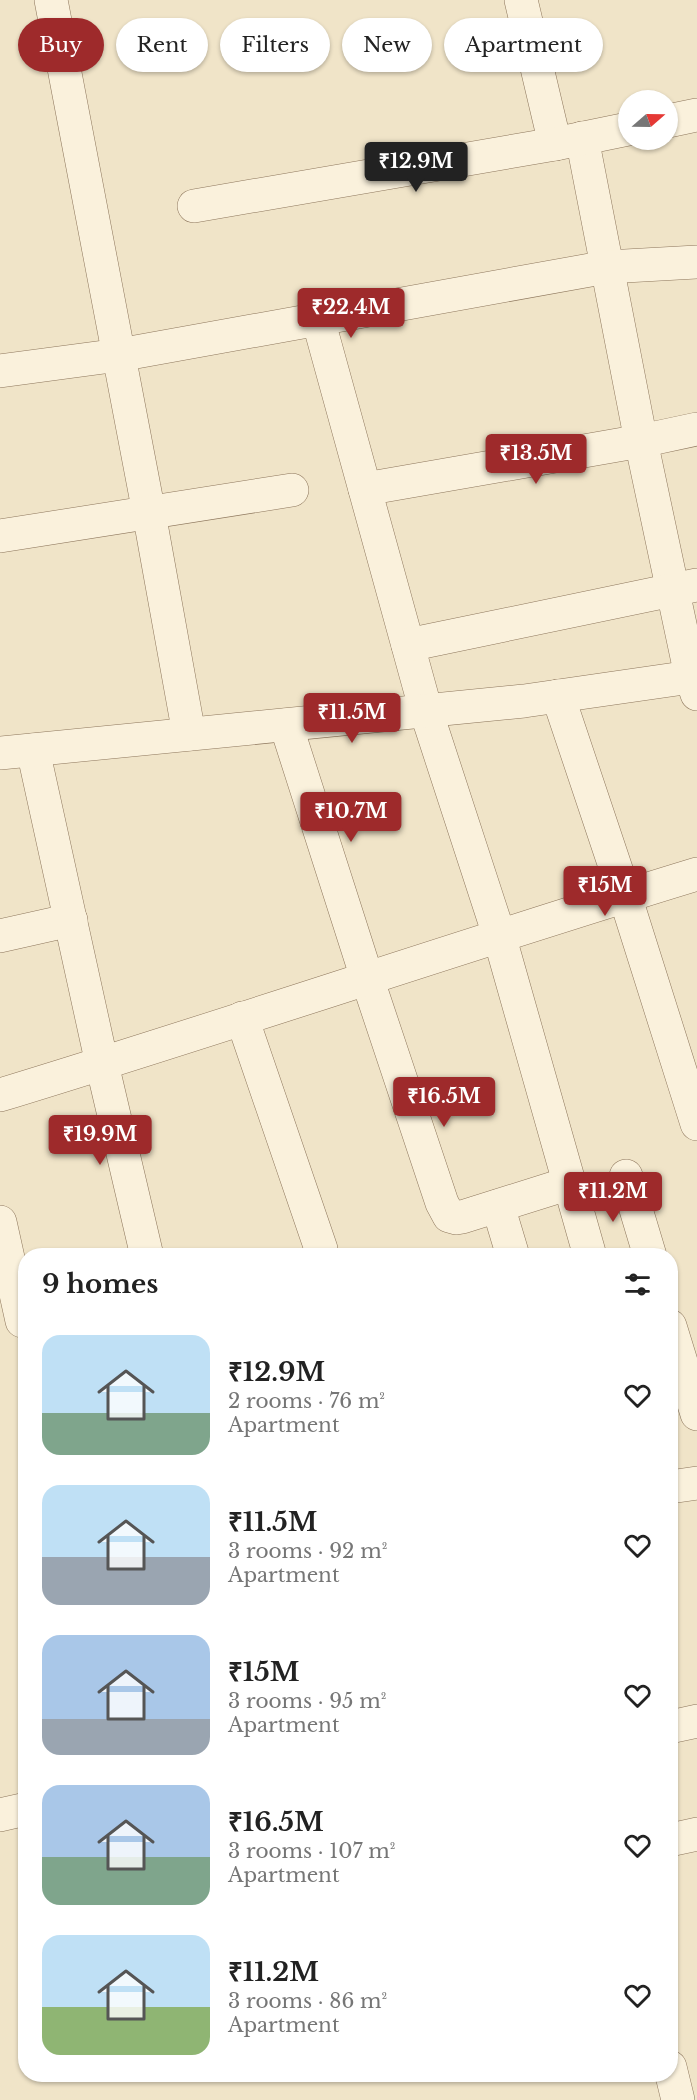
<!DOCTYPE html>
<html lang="en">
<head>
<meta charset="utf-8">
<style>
  body { margin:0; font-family:"Libre Baskerville",serif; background:#f2f2f2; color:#222; height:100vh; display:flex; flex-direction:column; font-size:22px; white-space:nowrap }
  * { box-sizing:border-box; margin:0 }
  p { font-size:20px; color:#767676 }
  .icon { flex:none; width:33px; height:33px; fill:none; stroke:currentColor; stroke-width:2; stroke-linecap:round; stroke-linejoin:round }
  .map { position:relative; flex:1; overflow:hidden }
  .drawer { position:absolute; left:18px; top:1248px; width:660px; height:834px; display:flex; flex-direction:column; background:#fff; border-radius:24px; box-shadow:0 2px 4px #0004 }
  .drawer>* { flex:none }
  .top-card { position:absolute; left:18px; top:18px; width:662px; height:54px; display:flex; gap:12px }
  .needle { width:39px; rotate:70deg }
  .fabs { position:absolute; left:618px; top:90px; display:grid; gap:12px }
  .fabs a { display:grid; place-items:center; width:60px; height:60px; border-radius:50%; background:#fff; box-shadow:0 2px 4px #0004; font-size:30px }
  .price { position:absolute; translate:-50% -51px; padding:0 14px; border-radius:6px; background:#9e2a2b; color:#fff; font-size:20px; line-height:39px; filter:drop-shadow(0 2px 3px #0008) }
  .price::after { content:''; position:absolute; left:50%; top:36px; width:18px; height:14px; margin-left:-9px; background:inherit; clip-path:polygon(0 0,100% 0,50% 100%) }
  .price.active { background:#222; color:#fff }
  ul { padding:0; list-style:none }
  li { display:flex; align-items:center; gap:18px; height:150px; padding:0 24px }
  li span { display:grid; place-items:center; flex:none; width:168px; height:120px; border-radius:18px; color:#555 }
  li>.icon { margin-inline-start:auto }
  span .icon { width:72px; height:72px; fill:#fffc; stroke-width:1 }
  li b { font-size:26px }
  h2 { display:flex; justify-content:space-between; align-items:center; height:72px; padding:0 24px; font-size:26px }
  .pill { padding:0 21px; border-radius:27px; background:#fff; box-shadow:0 2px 4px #0004; font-size:21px; line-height:54px }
  .pill.active { background:#9e2a2b; color:#fff }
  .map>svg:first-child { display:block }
</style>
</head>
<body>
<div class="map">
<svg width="697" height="2100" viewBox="0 0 697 2100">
  <rect width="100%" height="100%" fill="#f0e4c8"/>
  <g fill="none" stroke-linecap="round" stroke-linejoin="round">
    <g stroke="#8d765c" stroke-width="34">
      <g id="minor">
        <polyline points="51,0 149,513 189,734"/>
        <polyline points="521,0 555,144"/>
        <polyline points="668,121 697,115"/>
        <polyline points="582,138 641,441 691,676 697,694"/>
        <polyline points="194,206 555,144 628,129"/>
        <polyline points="318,319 426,711 499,935 590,1256"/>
        <polyline points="0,371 119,355 607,267 697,262"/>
        <polyline points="365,489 641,441 697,429"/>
        <polyline points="0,536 292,490"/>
        <polyline points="408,645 697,585"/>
        <polyline points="558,696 625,896 697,1124"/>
        <polyline points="286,725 367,978 442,1203 449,1216 456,1218 462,1217 570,1183"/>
        <polyline points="33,750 102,1064 147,1256"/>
        <polyline points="0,753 524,701 697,676"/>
        <polyline points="0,936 71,920"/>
        <polyline points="242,1018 321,1249"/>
        <path d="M0,1095C233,1024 464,945 697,874"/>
        <polyline points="626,1176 650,1256"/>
        <polyline points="498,1206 513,1256"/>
        <polyline points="0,1222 22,1321"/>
        <polyline points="670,1326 697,1414"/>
        <polyline points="670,1487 697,1483"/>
        <polyline points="670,1727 697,1721"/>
        <polyline points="0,1815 26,1809"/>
        <polyline points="670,1840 697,1834"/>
        <polyline points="670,2067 678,2100"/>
      </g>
    </g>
    <use href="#minor" stroke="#faf1dc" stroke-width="33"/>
  </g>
</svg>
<div class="fabs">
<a><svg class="needle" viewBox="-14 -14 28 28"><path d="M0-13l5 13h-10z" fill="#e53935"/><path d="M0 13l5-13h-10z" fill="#767676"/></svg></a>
</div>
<b class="price active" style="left:416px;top:193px">₹12.9M</b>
<b class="price" style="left:351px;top:339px">₹22.4M</b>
<b class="price" style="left:536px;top:485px">₹13.5M</b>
<b class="price" style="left:352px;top:744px">₹11.5M</b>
<b class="price" style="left:351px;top:843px">₹10.7M</b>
<b class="price" style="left:605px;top:917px">₹15M</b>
<b class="price" style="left:444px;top:1128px">₹16.5M</b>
<b class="price" style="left:100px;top:1166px">₹19.9M</b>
<b class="price" style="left:613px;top:1223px">₹11.2M</b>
<div class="top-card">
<a class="pill active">Buy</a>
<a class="pill">Rent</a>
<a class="pill">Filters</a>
<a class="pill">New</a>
<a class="pill">Apartment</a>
</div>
<section class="drawer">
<h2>9 homes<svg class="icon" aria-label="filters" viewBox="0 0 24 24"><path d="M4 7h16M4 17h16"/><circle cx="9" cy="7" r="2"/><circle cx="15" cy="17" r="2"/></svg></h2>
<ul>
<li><span style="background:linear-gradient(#bfe0f5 65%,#7fa58c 0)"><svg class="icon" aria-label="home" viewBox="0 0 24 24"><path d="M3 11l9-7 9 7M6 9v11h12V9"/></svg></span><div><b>₹12.9M</b><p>2 rooms · 76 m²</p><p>Apartment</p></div><svg class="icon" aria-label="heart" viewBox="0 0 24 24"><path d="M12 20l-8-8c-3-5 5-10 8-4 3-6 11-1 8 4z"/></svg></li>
<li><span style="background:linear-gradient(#bfe0f5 60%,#9aa5b1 0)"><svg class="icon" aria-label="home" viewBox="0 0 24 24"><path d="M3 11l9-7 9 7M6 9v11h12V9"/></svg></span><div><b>₹11.5M</b><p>3 rooms · 92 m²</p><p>Apartment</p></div><svg class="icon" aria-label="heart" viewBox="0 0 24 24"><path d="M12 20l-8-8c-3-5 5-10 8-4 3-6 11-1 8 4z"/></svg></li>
<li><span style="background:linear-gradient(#a9c7e8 70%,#9aa5b1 0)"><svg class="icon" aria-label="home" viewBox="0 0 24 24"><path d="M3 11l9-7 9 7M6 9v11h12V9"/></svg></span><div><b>₹15M</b><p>3 rooms · 95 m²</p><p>Apartment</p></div><svg class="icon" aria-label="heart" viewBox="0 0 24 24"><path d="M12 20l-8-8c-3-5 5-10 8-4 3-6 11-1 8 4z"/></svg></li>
<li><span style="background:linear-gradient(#a9c7e8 60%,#7fa58c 0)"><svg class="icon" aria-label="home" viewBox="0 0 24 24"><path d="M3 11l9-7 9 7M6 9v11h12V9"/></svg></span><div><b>₹16.5M</b><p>3 rooms · 107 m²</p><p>Apartment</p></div><svg class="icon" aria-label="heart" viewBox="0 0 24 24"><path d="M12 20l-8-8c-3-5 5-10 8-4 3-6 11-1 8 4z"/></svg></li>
<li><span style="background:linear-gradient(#bfe0f5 60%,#8fb573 0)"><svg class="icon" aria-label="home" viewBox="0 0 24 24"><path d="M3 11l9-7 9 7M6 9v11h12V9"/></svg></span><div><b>₹11.2M</b><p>3 rooms · 86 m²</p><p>Apartment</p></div><svg class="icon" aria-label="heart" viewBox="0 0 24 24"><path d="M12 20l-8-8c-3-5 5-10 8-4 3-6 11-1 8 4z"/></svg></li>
</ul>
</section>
</div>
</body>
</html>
